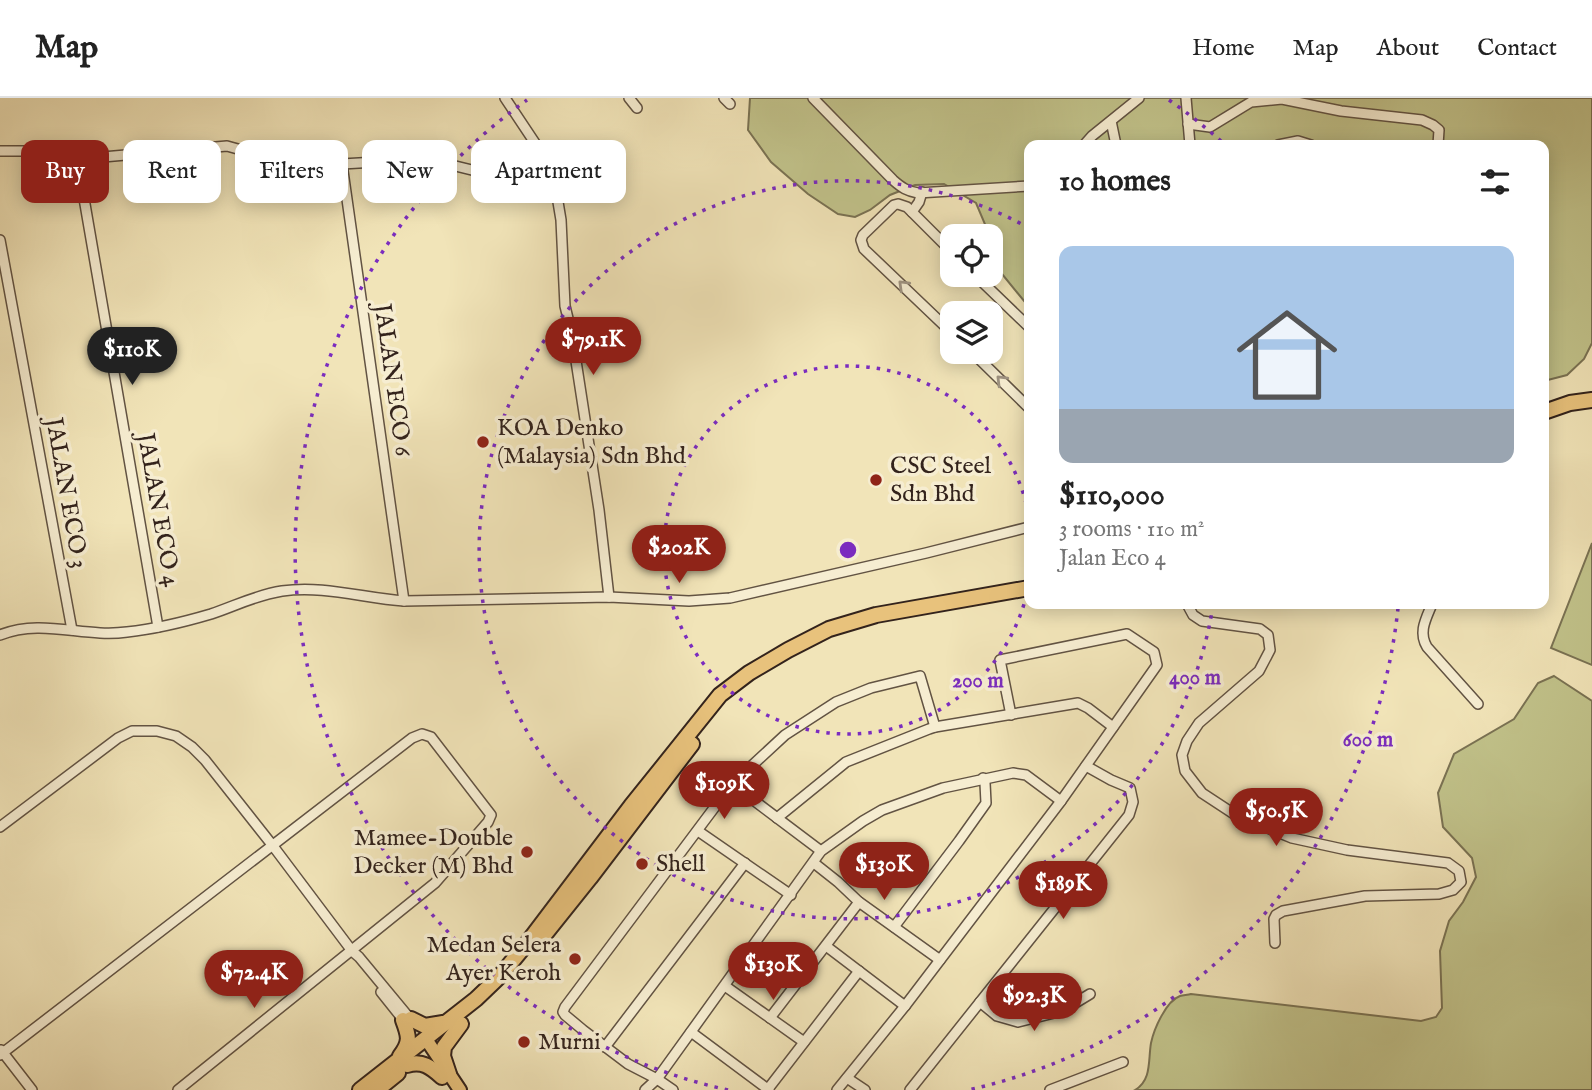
<!DOCTYPE html>
<html lang="en">
<head>
<meta charset="utf-8">
<style>
  body { margin:0; font-family:"IM FELL English",serif; background:#f6f6f6; color:#222; height:100vh; display:flex; flex-direction:column; font-size:26px; white-space:nowrap }
  * { box-sizing:border-box; margin:0 }
  p { font-size:23px; color:#767676 }
  .icon { flex:none; width:38px; height:38px; fill:none; stroke:currentColor; stroke-width:2; stroke-linecap:round; stroke-linejoin:round }
  .map { position:relative; flex:1; overflow:hidden }
  .side { position:absolute; left:1024px; top:42px; width:525px; height:469px; display:flex; flex-direction:column; background:#fff; border-radius:14px; box-shadow:0 4px 18px #0003 }
  .side>* { flex:none }
  .banner { position:absolute; left:21px; top:42px; width:665px; height:63px; display:flex; gap:14px }
  .controls { position:absolute; left:940px; top:126px; display:grid; gap:14px }
  .controls a { display:grid; place-items:center; width:63px; height:63px; border-radius:14px; background:#fff; box-shadow:0 4px 18px #0003; font-size:35px }
  .price { position:absolute; translate:-50% -60px; padding:0 16px; border-radius:24px; background:#8f2418; color:#fff; font-size:23px; line-height:46px; filter:drop-shadow(0 2px 4px #0008) }
  .price::after { content:''; position:absolute; left:50%; top:42px; width:21px; height:16px; margin-left:-10px; background:inherit; clip-path:polygon(0 0,100% 0,50% 100%) }
  .price.active { background:#222; color:#fff }
  ul { padding:0; list-style:none }
  li { display:grid; align-content:center; gap:14px; height:371px; padding:0 35px }
  li span { display:grid; place-items:center; height:217px; border-radius:14px; color:#555 }
  li>.icon { margin-inline-start:auto }
  span .icon { width:126px; height:126px; fill:#fffc; stroke-width:1 }
  li b { font-size:30px }
  h2 { display:flex; justify-content:space-between; align-items:center; height:84px; padding:0 35px; font-size:30px }
  .pill { padding:0 24px; border-radius:14px; background:#fff; box-shadow:0 4px 18px #0003; font-size:24px; line-height:63px }
  .pill.active { background:#8f2418; color:#fff }
  header { display:flex; align-items:center; gap:42px; box-sizing:border-box; height:98px; padding:0 35px; background:#fff; border-bottom:2px solid #e0e0e0 }
  header strong { font-size:33px }
  nav { display:flex; gap:38px; margin-inline-start:auto; font-size:24px }
  .map>svg:first-child { display:block }
</style>
</head>
<body>
<header>
<strong>Map</strong>
<nav><a>Home</a><a>Map</a><a>About</a><a>Contact</a></nav>
</header>
<div class="map">
<svg width="1592" height="992" viewBox="0 0 1592 992">
  <rect width="100%" height="100%" fill="#f1e4b8"/>
  <filter id="stains"><feTurbulence type="fractalNoise" baseFrequency=".00286" numOctaves="4"/><feColorMatrix values="0 0 0 0 .2 0 0 0 0 .09 0 0 0 0 .02 0 0 0 .5 -.17"/></filter>
  <radialGradient id="worn" r=".72"><stop offset=".6" stop-color="#630" stop-opacity="0"/><stop offset="1" stop-color="#630" stop-opacity=".3"/></radialGradient>
  <g fill="#c1c28a" stroke="#7a7253" stroke-width="2">
    <polygon points="750,0 1592,0 1592,245 1584,261 1567,277 1544,283 1544,47 1029,47 1029,209 1002,176 990,138 976,105 944,86 915,87 890,97 870,112 855,119 838,116 808,96 771,64 748,32"/>
    <polygon points="1592,445 1592,567 1551,550"/>
    <path d="M1554,578L1592,603V992H1135C1152,982 1148,962 1151,945C1154,931 1166,903 1180,898C1184,897 1188,897 1191,896L1421,923L1436,919L1442,910L1440,853L1449,823L1463,804L1476,779L1472,760L1443,729L1438,695L1454,656L1514,621L1538,585Z"/>
  </g>
  <g fill="none" stroke-linecap="round" stroke-linejoin="round">
    <g stroke="#625343" stroke-width="12">
      <g id="minor">
        <polyline points="505,0 549,66 554,80 561,122 565,208 572,237 599,412 609,499"/>
        <polyline points="629,0 637,10"/>
        <polyline points="724,0 730,6"/>
        <path d="M813,0L893,82C902,90 907,93 918,95L1029,88"/>
        <polyline points="1186,0 1190,47"/>
        <polyline points="1111,23 1116,47"/>
        <polyline points="1188,26 1210,29 1251,4 1282,1 1341,13 1422,22 1433,27 1439,32 1438,47"/>
        <polyline points="1084,47 1092,38 1139,0"/>
        <polyline points="1278,47 1298,43 1311,47"/>
        <polyline points="0,53 68,53 103,59 227,48 281,63 342,66 427,61 557,93"/>
        <polyline points="76,54 158,529"/>
        <polyline points="342,66 404,503"/>
        <polyline points="912,114 919,104 922,94"/>
        <polyline points="0,142 72,532"/>
        <polyline points="952,154 907,109 898,106 894,107 863,137 861,142 864,151 952,235"/>
        <polyline points="975,177 1029,229"/>
        <polyline points="972,254 1029,310"/>
        <polyline points="1187,506 1193,517 1202,523 1260,531 1268,537 1270,552 1259,573 1199,625 1187,643 1182,657 1185,673 1202,695 1234,716 1292,740 1347,752 1448,765 1459,773 1461,784 1453,792 1439,796 1365,798 1283,813 1276,817 1274,821 1275,845"/>
        <path d="M1432,506C1426,521 1418,534 1427,549L1478,606"/>
        <path d="M0,537C43,520 83,540 127,534C155,531 184,524 211,516C235,508 256,497 282,493C323,487 363,500 404,503L609,499L689,503L730,500L926,455L1029,429"/>
        <polyline points="732,686 821,753"/>
        <polyline points="777,720 846,664 929,631 935,629 1078,605 1088,610 1113,629"/>
        <polyline points="0,729 118,640 132,633 157,633 176,638 192,649 205,662 273,748 352,853 359,859 412,923"/>
        <polyline points="698,733 791,797"/>
        <polyline points="814,765 838,784 859,804 940,862"/>
        <polyline points="894,829 959,743 986,705 985,685 983,680"/>
        <polyline points="826,848 905,908"/>
        <polyline points="725,888 804,944"/>
        <polyline points="381,894 405,924"/>
        <polyline points="980,904 997,918 1018,924 1062,913 1090,896"/>
        <polyline points="770,920 859,804"/>
        <polyline points="691,934 769,992"/>
        <polyline points="605,949 745,765"/>
        <polyline points="1,952 32,992"/>
        <polyline points="0,957 412,640 422,636 431,639 491,717 488,724 435,785 178,992"/>
        <polyline points="847,980 865,992"/>
        <polyline points="768,991 859,873"/>
        <polyline points="645,992 657,981 821,753 863,723 882,712 943,690 1013,675 1026,677 1061,703"/>
        <polyline points="673,992 657,981 628,966 583,932 565,917 563,914 565,909 732,686 785,637 836,604 871,590 920,578 935,629"/>
        <polyline points="837,992 905,908 1061,703 1157,567 1154,554 1127,536 1000,562 1011,617"/>
        <polyline points="910,992 1129,717 1133,704 1130,690 1111,682 1086,668"/>
        <polyline points="1050,992 1123,964"/>
      </g>
    </g>
    <g stroke="#33231c" stroke-width="16">
      <polyline id="major" points="426,941 460,992"/>
    </g>
    <g stroke="#33231c" stroke-width="18">
      <g id="highway">
        <polyline points="1544,314 1570,305 1592,302"/>
        <polyline points="542,840 590,780 692,646"/>
        <polyline points="411,921 425,928 443,925"/>
        <path d="M400,958C411,944 409,938 403,922"/>
        <path d="M407,967C422,962 431,969 442,979"/>
        <polyline points="449,976 443,958 444,949 461,926"/>
        <polyline points="360,992 476,901 500,878 528,844 631,708 720,597 749,575 788,552 829,531 876,517 1029,490"/>
        <polyline points="377,992 398,975"/>
      </g>
    </g>
    <use href="#minor" stroke="#f6edd1" stroke-width="9"/>
    <use href="#major" stroke="#e8c27c" stroke-width="12"/>
    <use href="#highway" stroke="#e8c27c" stroke-width="14"/>
  </g>
  <defs><path id="oneway-chevron" d="M-2-3.5L2.5 0L-2 3.5" fill="none" stroke-width="1.6" stroke-linecap="round" stroke-linejoin="round" transform="scale(1.75)"/></defs>
  <g stroke="#9e9280">
    <use href="#oneway-chevron" transform="translate(903 187) rotate(-136)"/>
    <use href="#oneway-chevron" transform="translate(1001 282) rotate(-135)"/>
  </g>
  <g fill="none" stroke="#7b2cbf" stroke-width="3.5" stroke-dasharray="3.5 7">
    <path d="M1029 486A184 184 0 1 1 1029 418"/>
    <path d="M1213 507A369 369 0 1 1 1027 129"/>
    <path d="M1398 510A553 553 0 0 1 968 992M728 992A553 553 0 0 1 527 2M1169 2A553 553 0 0 1 1222 44"/>
  </g>
  <g fill="#8f2418" stroke="#f6edd1" stroke-width="2.5">
    <circle cx="483" cy="344" r="7"/>
    <circle cx="876" cy="382" r="7"/>
    <circle cx="527" cy="754" r="7"/>
    <circle cx="642" cy="766" r="7"/>
    <circle cx="575" cy="861" r="7"/>
    <circle cx="524" cy="944" r="7"/>
  </g>
  <g text-anchor="middle" dominant-baseline="central" stroke-width="7" stroke-linejoin="round" paint-order="stroke">
    <g font-size="24" fill="#33231c" stroke="#f6edd1">
      <text transform="translate(392 282) rotate(82)">JALAN ECO 6</text>
      <text transform="translate(66 395) rotate(80)">JALAN ECO 3</text>
      <text transform="translate(158 412) rotate(80)">JALAN ECO 4</text>
    </g>
    <g font-size="24" fill="#33231c" stroke="#f6edd1" text-anchor="start">
      <text x="497" y="330">KOA Denko<tspan x="497" dy="28">(Malaysia) Sdn Bhd</tspan></text>
      <text x="890" y="368">CSC Steel<tspan x="890" dy="28">Sdn Bhd</tspan></text>
      <text x="513" y="740" text-anchor="end">Mamee-Double<tspan x="513" dy="28">Decker (M) Bhd</tspan></text>
      <text x="656" y="766">Shell</text>
      <text x="561" y="847" text-anchor="end">Medan Selera<tspan x="561" dy="28">Ayer Keroh</tspan></text>
      <text x="538" y="944">Murni</text>
    </g>
  </g>
  <circle cx="848" cy="452" r="10" fill="#7b2cbf" stroke="#f6edd1" stroke-width="3.5"/>
  <g font-size="21" text-anchor="middle" font-weight="bold" fill="#7b2cbf" stroke="#f6edd1" stroke-width="7" stroke-linejoin="round" paint-order="stroke">
    <text x="1195" y="586">400 m</text>
    <text x="978" y="589">200 m</text>
    <text x="1368" y="648">600 m</text>
  </g>
  <rect width="100%" height="100%" filter="url(#stains)"/>
  <rect width="100%" height="100%" fill="url(#worn)"/>
</svg>
<div class="controls">
<a><svg class="icon" aria-label="locate" viewBox="0 0 24 24"><circle cx="12" cy="12" r="6"/><path d="M12 2v4M12 18v4M2 12h4M18 12h4"/></svg></a>
<a><svg class="icon" aria-label="layers" viewBox="0 0 24 24"><path d="M12 4l9 5-9 5-9-5zM3 14l9 5 9-5"/></svg></a>
</div>
<b class="price" style="left:593px;top:279px">$79.1K</b>
<b class="price active" style="left:132px;top:289px">$110K</b>
<b class="price" style="left:679px;top:487px">$202K</b>
<b class="price" style="left:724px;top:723px">$109K</b>
<b class="price" style="left:1276px;top:750px">$50.5K</b>
<b class="price" style="left:884px;top:804px">$130K</b>
<b class="price" style="left:1063px;top:823px">$189K</b>
<b class="price" style="left:773px;top:904px">$130K</b>
<b class="price" style="left:254px;top:912px">$72.4K</b>
<b class="price" style="left:1034px;top:935px">$92.3K</b>
<div class="banner">
<a class="pill active">Buy</a>
<a class="pill">Rent</a>
<a class="pill">Filters</a>
<a class="pill">New</a>
<a class="pill">Apartment</a>
</div>
<section class="side">
<h2>10 homes<svg class="icon" aria-label="filters" viewBox="0 0 24 24"><path d="M4 7h16M4 17h16"/><circle cx="9" cy="7" r="2"/><circle cx="15" cy="17" r="2"/></svg></h2>
<ul>
<li><span style="background:linear-gradient(#a9c7e8 75%,#9aa5b1 0)"><svg class="icon" aria-label="home" viewBox="0 0 24 24"><path d="M3 11l9-7 9 7M6 9v11h12V9"/></svg></span><div><b>$110,000</b><p>3 rooms · 110 m²</p><p>Jalan Eco 4</p></div></li>
</ul>
</section>
</div>
</body>
</html>
